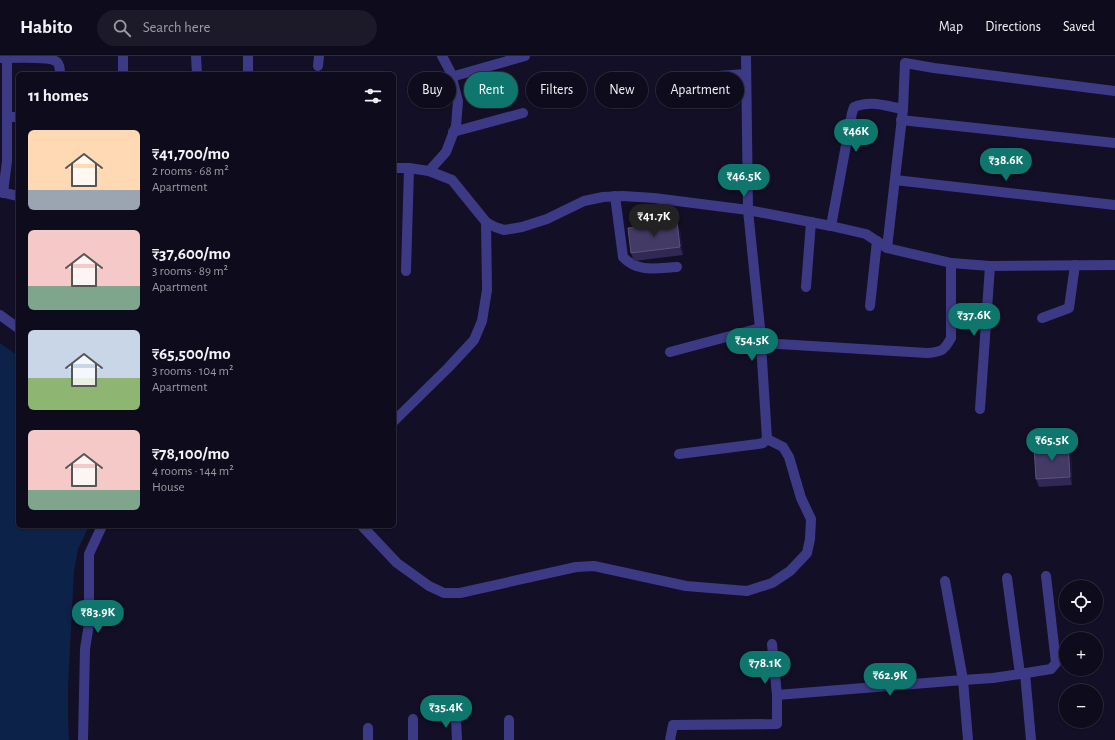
<!DOCTYPE html>
<html lang="en">
<head>
<meta charset="utf-8">
<style>
  body { margin:0; font-family:"Alegreya Sans",sans-serif; background:#1c1929; color:#f1f3f6; height:100vh; display:flex; flex-direction:column; font-size:15px; white-space:nowrap }
  * { box-sizing:border-box; margin:0 }
  p { font-size:13px; color:#9b9ba3 }
  .icon { flex:none; width:22px; height:22px; fill:none; stroke:currentColor; stroke-width:2; stroke-linecap:round; stroke-linejoin:round }
  .map { position:relative; flex:1; overflow:hidden }
  .details { position:absolute; left:16px; top:16px; width:380px; height:456px; display:flex; flex-direction:column; background:#0e0b1c; border-radius:6px; box-shadow:0 1px 3px #0004,0 0 0 1px #2e2b3b }
  .details>* { flex:none }
  .top-card { position:absolute; left:408px; top:16px; width:380px; height:36px; display:flex; gap:8px }
  .controls { position:absolute; left:1059px; top:524px; display:grid; gap:8px }
  .controls a { display:grid; place-items:center; width:44px; height:44px; border-radius:50%; background:#0e0b1c; box-shadow:0 1px 3px #0004,0 0 0 1px #2e2b3b; font-size:20px }
  .price { position:absolute; translate:-50% -34px; padding:0 9px; border-radius:14px; background:#0f766e; color:#fff; font-size:13px; line-height:26px; filter:drop-shadow(0 1px 2px #0008) }
  .price::after { content:''; position:absolute; left:50%; top:24px; width:12px; height:9px; margin-left:-6px; background:inherit; clip-path:polygon(0 0,100% 0,50% 100%) }
  .price.selected { background:#222; color:#fff }
  ul { padding:0; list-style:none }
  li { display:flex; align-items:center; gap:12px; height:100px; padding:0 12px }
  li span { display:grid; place-items:center; flex:none; width:112px; height:80px; border-radius:6px; color:#555 }
  li>.icon { margin-inline-start:auto }
  span .icon { width:48px; height:48px; fill:#fffc; stroke-width:1 }
  li b { font-size:17px }
  h2 { display:flex; justify-content:space-between; align-items:center; height:48px; padding:0 12px; font-size:17px }
  .pill { padding:0 14px; border-radius:18px; background:#0e0b1c; box-shadow:0 1px 3px #0004,0 0 0 1px #2e2b3b; font-size:14px; line-height:36px }
  .pill.selected { background:#0f766e; color:#fff }
  header { display:flex; align-items:center; gap:24px; box-sizing:border-box; height:56px; padding:0 20px; background:#0e0b1c; border-bottom:1px solid #2e2b3b }
  header strong { font-size:19px }
  nav { display:flex; gap:22px; margin-inline-start:auto; font-size:14px }
  .search { width:280px; height:36px; background:#1c1929; display:flex; align-items:center; gap:10px; box-sizing:border-box; padding:0 14px; border-radius:22px; color:#9b9ba3; font-size:15px }
  .map>svg:first-child { display:block }
</style>
</head>
<body>
<header>
<strong>Habito</strong>
<div class="search"><svg class="icon" aria-label="search" viewBox="0 0 24 24"><circle cx="10" cy="10" r="6"/><path d="M15 15l6 6"/></svg>Search here</div>
<nav><a>Map</a><a>Directions</a><a>Saved</a></nav>
</header>
<div class="map">
<svg width="1115" height="684" viewBox="0 0 1115 684">
  <rect width="100%" height="100%" fill="#130f26"/>
  <polygon fill="#0c2248" points="0,287 18,300 18,470 89,470 78,493 74,515 68,632 68,662 69,684 0,684"/>
  <g fill="none" stroke-linecap="round" stroke-linejoin="round">
    <g stroke="#3d3a85" stroke-width="10">
      <polyline points="123,0 123,18"/>
      <polyline points="196,0 197,18"/>
      <polyline points="248,0 248,18"/>
      <path d="M0,2C10,2 51,0 57,6C60,9 60,14 60,18"/>
      <polyline points="318,10 319,0"/>
      <polyline points="451,21 525,0"/>
      <polyline points="690,22 746,18"/>
      <polyline points="7,61 18,61"/>
      <polyline points="901,64 1115,87"/>
      <polyline points="453,76 523,57"/>
      <polyline points="394,112 409,112 429,115 452,124 486,166 495,171 504,174 522,171 547,163 584,145 603,141 623,140 654,142 748,154 831,170 866,178 887,192 951,207 990,210 1115,209"/>
      <polyline points="429,115 446,96 456,70 458,45 450,15 442,0"/>
      <polyline points="895,124 1115,149"/>
      <polyline points="0,136 18,140"/>
      <polyline points="3,137 7,105 7,2"/>
      <path d="M615,140L623,201C638,217 657,212 677,211"/>
      <path d="M831,170L852,57L854,51C871,44 885,50 903,53"/>
      <polyline points="887,192 903,53 905,7 934,12 1115,35"/>
      <polyline points="406,215 409,112"/>
      <polyline points="806,231 811,166"/>
      <polyline points="870,250 877,185"/>
      <polyline points="0,259 18,272"/>
      <polyline points="1042,262 1069,252 1075,209"/>
      <path d="M761,287L927,297C941,296 944,295 951,282V207"/>
      <polyline points="670,296 760,272"/>
      <polyline points="980,353 990,210"/>
      <polyline points="394,365 448,312 474,284 482,265 487,234 486,166"/>
      <polyline points="679,398 758,388 763,387 767,383 760,272 748,154 746,0"/>
      <polyline points="362,470 397,507 429,530 444,537 460,537 576,511 594,510 686,530 747,535 772,527 790,515 807,497 810,483 811,463 801,442 789,401 783,391 767,383"/>
      <polyline points="945,525 963,624 993,622 1020,618 1007,522"/>
      <polyline points="1025,617 1031,684"/>
      <polyline points="1020,618 1051,613 1056,607 1046,520"/>
      <polyline points="777,639 963,624 968,684"/>
      <polyline points="456,663 457,684"/>
      <polyline points="368,672 368,684"/>
      <polyline points="83,684 85,593 89,568 89,498 102,470"/>
      <polyline points="413,684 413,663"/>
      <polyline points="509,684 509,664"/>
      <polyline points="670,684 673,669 777,668 777,639 772,588"/>
    </g>
  </g>
  <g fill="#312854">
    <polygon points="680,174 683,199 634,205 631,197"/>
    <polygon points="1071,396 1072,429 1039,431 1036,423"/>
  </g>
  <g fill="#1d163a">
    <polygon points="677,166 680,174 683,199 680,191"/>
    <polygon points="1068,388 1071,396 1072,429 1070,421"/>
  </g>
  <g fill="#433a66" stroke="#5a527e">
    <polygon points="677,166 680,191 631,197 628,172"/>
    <polygon points="1068,388 1070,421 1036,423 1034,390"/>
  </g>
</svg>
<div class="controls">
<a><svg class="icon" aria-label="locate" viewBox="0 0 24 24"><circle cx="12" cy="12" r="6"/><path d="M12 2v4M12 18v4M2 12h4M18 12h4"/></svg></a>
<a>+</a>
<a>−</a>
</div>
<b class="price" style="left:856px;top:97px">₹46K</b>
<b class="price" style="left:1006px;top:126px">₹38.6K</b>
<b class="price" style="left:744px;top:142px">₹46.5K</b>
<b class="price selected" style="left:654px;top:182px">₹41.7K</b>
<b class="price" style="left:974px;top:281px">₹37.6K</b>
<b class="price" style="left:752px;top:306px">₹54.5K</b>
<b class="price" style="left:1052px;top:406px">₹65.5K</b>
<b class="price" style="left:98px;top:578px">₹83.9K</b>
<b class="price" style="left:765px;top:629px">₹78.1K</b>
<b class="price" style="left:890px;top:641px">₹62.9K</b>
<b class="price" style="left:446px;top:673px">₹35.4K</b>
<div class="top-card">
<a class="pill">Buy</a>
<a class="pill selected">Rent</a>
<a class="pill">Filters</a>
<a class="pill">New</a>
<a class="pill">Apartment</a>
</div>
<section class="details">
<h2>11 homes<svg class="icon" aria-label="filters" viewBox="0 0 24 24"><path d="M4 7h16M4 17h16"/><circle cx="9" cy="7" r="2"/><circle cx="15" cy="17" r="2"/></svg></h2>
<ul>
<li><span style="background:linear-gradient(#ffd9b3 75%,#9aa5b1 0)"><svg class="icon" aria-label="home" viewBox="0 0 24 24"><path d="M3 11l9-7 9 7M6 9v11h12V9"/></svg></span><div><b>₹41,700/mo</b><p>2 rooms · 68 m²</p><p>Apartment</p></div></li>
<li><span style="background:linear-gradient(#f6c9c9 70%,#7fa58c 0)"><svg class="icon" aria-label="home" viewBox="0 0 24 24"><path d="M3 11l9-7 9 7M6 9v11h12V9"/></svg></span><div><b>₹37,600/mo</b><p>3 rooms · 89 m²</p><p>Apartment</p></div></li>
<li><span style="background:linear-gradient(#c9d6e8 60%,#8fb573 0)"><svg class="icon" aria-label="home" viewBox="0 0 24 24"><path d="M3 11l9-7 9 7M6 9v11h12V9"/></svg></span><div><b>₹65,500/mo</b><p>3 rooms · 104 m²</p><p>Apartment</p></div></li>
<li><span style="background:linear-gradient(#f6c9c9 75%,#7fa58c 0)"><svg class="icon" aria-label="home" viewBox="0 0 24 24"><path d="M3 11l9-7 9 7M6 9v11h12V9"/></svg></span><div><b>₹78,100/mo</b><p>4 rooms · 144 m²</p><p>House</p></div></li>
</ul>
</section>
</div>
</body>
</html>
